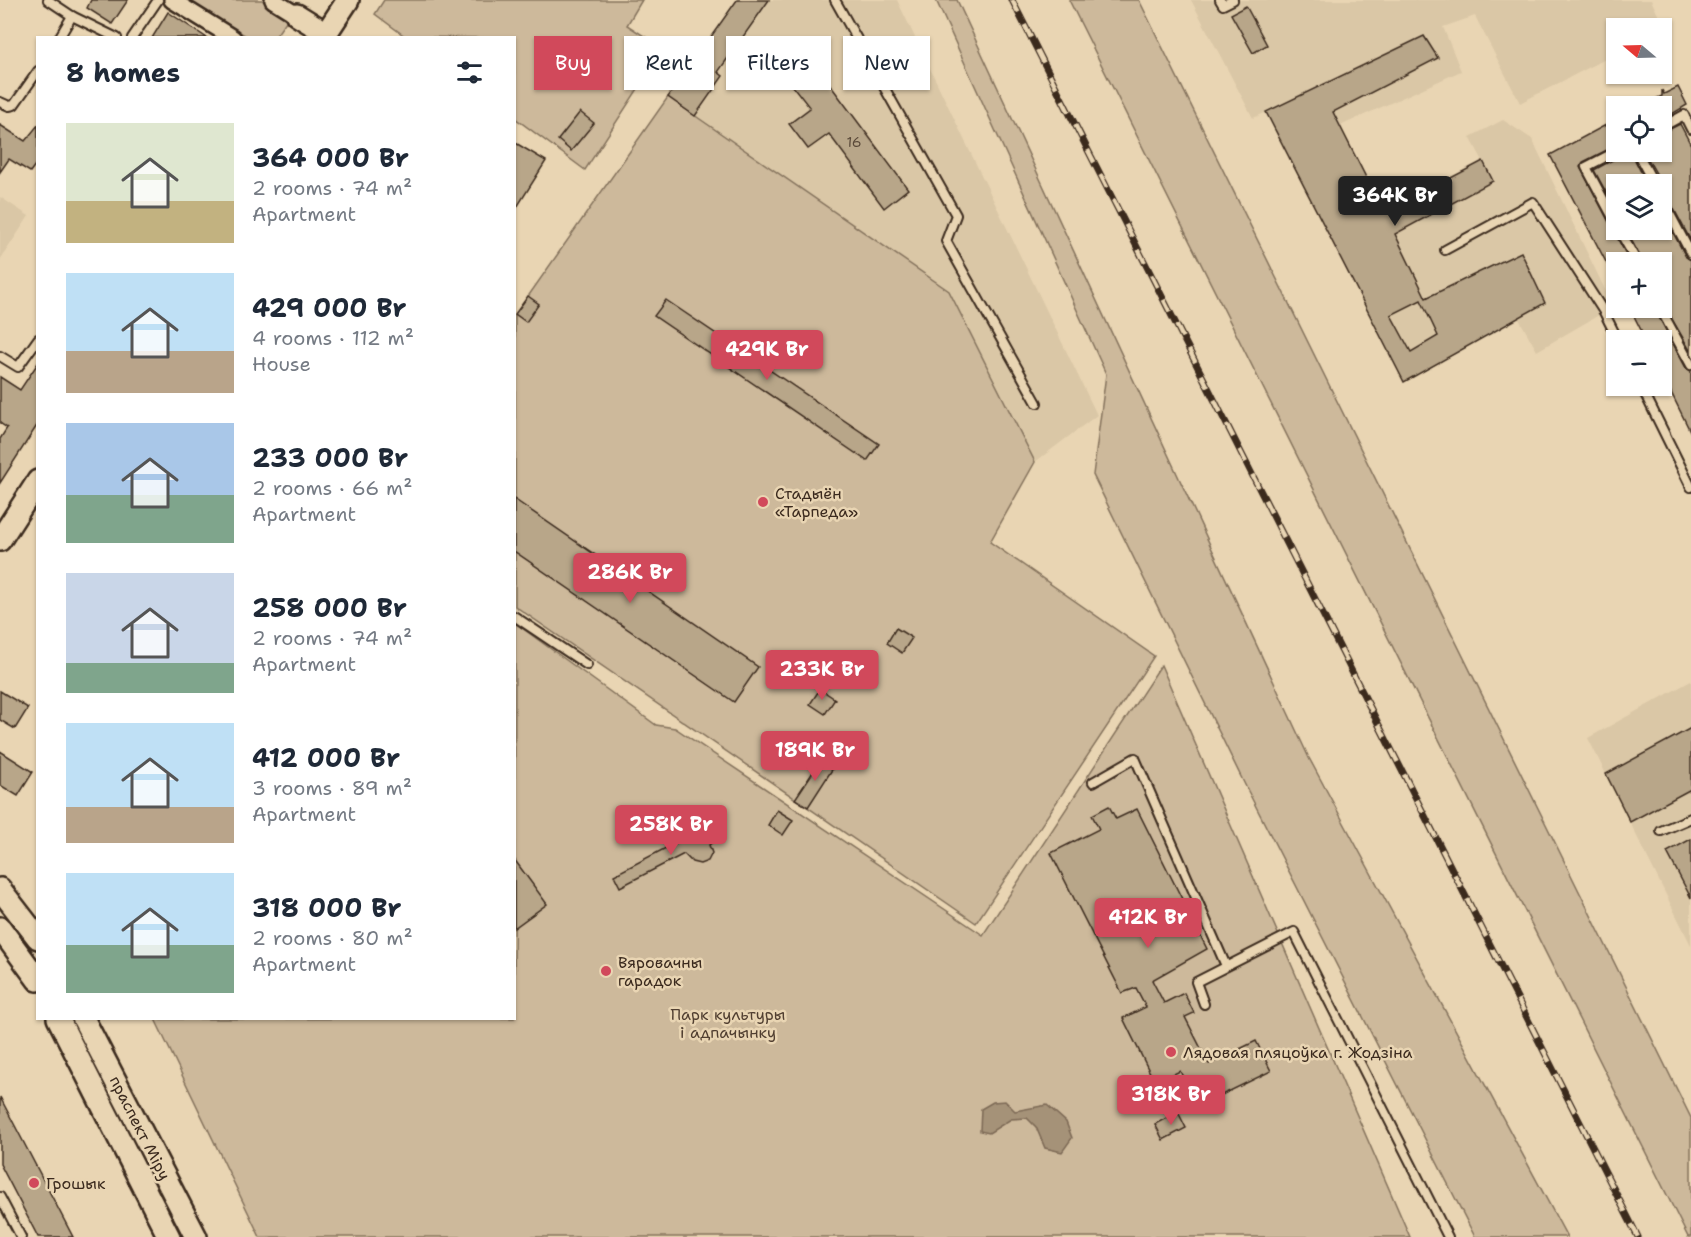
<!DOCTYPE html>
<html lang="en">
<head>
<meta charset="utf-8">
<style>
  body { margin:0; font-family:"Shantell Sans",sans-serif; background:#f6f6f7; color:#1f2937; height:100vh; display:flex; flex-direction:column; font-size:22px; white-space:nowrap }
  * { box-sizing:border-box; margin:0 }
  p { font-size:20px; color:#747a83 }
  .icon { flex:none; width:33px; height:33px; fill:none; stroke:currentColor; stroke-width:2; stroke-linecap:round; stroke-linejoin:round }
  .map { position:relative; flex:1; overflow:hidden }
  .details { position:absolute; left:36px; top:36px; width:480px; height:984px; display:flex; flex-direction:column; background:#fff; border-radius:0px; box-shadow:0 2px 4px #0004 }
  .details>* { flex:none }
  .guide { position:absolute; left:534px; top:36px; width:570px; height:54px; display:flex; gap:12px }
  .needle { width:39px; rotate:289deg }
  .fabs { position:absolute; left:1606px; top:18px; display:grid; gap:12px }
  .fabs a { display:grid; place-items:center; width:66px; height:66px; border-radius:0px; background:#fff; box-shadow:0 2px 4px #0004; font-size:30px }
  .price { position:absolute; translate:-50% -51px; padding:0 14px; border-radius:6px; background:#d1495b; color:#fff; font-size:20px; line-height:39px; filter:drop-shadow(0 2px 3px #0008) }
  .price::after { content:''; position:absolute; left:50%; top:36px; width:18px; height:14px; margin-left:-9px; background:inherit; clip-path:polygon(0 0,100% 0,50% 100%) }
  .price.on { background:#222; color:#fff }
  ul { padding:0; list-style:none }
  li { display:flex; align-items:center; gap:18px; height:150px; padding:0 30px }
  li span { display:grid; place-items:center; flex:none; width:168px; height:120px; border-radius:0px; color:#555 }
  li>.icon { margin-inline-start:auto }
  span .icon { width:72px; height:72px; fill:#fffc; stroke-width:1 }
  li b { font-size:26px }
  h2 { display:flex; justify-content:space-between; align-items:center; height:72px; padding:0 30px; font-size:26px }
  .pill { padding:0 21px; border-radius:0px; background:#fff; box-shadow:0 2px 4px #0004; font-size:21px; line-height:54px }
  .pill.on { background:#d1495b; color:#fff }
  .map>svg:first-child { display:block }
</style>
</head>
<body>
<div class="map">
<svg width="1691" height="1237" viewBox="0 0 1691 1237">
  <rect width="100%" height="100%" fill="#e9d5b3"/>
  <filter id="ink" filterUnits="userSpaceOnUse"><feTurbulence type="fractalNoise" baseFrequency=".0167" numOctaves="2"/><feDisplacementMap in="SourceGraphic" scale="12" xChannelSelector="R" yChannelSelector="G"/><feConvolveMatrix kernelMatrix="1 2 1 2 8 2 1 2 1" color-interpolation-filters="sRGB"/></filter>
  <g filter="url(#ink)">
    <g fill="#dac7a6">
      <polygon points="737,0 897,0 1097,415 1035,462 949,291 668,97"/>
      <polygon points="1191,0 1651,0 1665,29 1617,28 1617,53 1520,103 1475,16 1443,27 1461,71 1340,126 1384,213 1483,161 1470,137 1503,120 1532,139 1612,304 1604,312 1537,351 1519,319 1404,382 1267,112 1253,118"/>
      <polygon points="0,197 29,216 0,260"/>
      <polygon points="1691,681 1691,945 1588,738"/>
    </g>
    <g fill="#cdb99b" stroke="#84725c" stroke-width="1.5">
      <polygon points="185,0 262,0 289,17 275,37 248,37"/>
      <polygon points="384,0 642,0 627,25 664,49 585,170 515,118 514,38 406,37 375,14"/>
      <polygon points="936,0 957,0 1309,758 1567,1237 1475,1237 1248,791 1093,475 1106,374"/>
      <polygon points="1069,0 1139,0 1691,1118 1691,1237 1688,1237"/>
      <polygon points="668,97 949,291 1035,462 990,542 1154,656 976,923 515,606 515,315"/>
      <polygon points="515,623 656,725 675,728 983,935 1161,665 1410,1237 260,1237 155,1019 514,1018"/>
    </g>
    <polygon fill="#a59278" stroke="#7b6854" stroke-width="1.5" points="1005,1101 1015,1111 1047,1105 1066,1122 1072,1138 1062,1152 1045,1148 1036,1127 1027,1118 1011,1119 989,1133 980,1131 981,1109 993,1102"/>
    <g fill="#b8a689" stroke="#3b2a1e" stroke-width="1.5" fill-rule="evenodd">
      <polygon points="91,0 128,0 112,24 87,8"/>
      <polygon points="737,0 769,0 718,72 723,76 695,116 668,97"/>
      <polygon points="1246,6 1267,45 1253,53 1231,14"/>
      <polygon points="168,12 207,38 152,38"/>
      <path d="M1424,36L1438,58L1333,112L1384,213L1483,161L1493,181L1395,234L1426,298L1521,252L1545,303L1404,382L1266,112ZM1421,300L1438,336L1411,352L1391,315Z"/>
      <polygon points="813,62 908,189 884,208 829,134 808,149 789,124 810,108 788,80"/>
      <polygon points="1678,87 1687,105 1662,120 1662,106 1641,106 1662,96 1662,90 1664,94"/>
      <polygon points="580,112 594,123 571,151 558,140"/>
      <polygon points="1617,119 1617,145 1583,162 1580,167 1630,262 1617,262 1617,283 1550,155"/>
      <polygon points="1680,124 1691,145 1691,241 1667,196 1662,193 1662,184 1644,152 1662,152 1662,133"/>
      <polygon points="0,125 25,141 38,125 38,161 30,172 9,159 0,172"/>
      <polygon points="514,142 546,161 514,212"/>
      <polygon points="1623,152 1631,152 1647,184 1617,184 1617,212 1594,170 1620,156"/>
      <polygon points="1662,212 1686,257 1691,260 1691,352 1662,302 1662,262 1643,262 1626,230 1662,230"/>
      <polygon points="528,296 539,304 526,322 515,314"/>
      <polygon points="666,300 879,444 867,461 654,316"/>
      <polygon points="1630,308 1654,308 1686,368 1691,371 1691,433 1662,374 1662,340 1646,340"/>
      <polygon points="38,363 38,424 0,483 0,439 7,428 0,423 0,377 20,390"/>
      <polygon points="514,499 758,667 734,702 514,551"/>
      <polygon points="896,628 912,638 902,653 887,643"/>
      <polygon points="820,689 835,699 825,714 810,704"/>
      <polygon points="0,691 28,708 15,729 0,720"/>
      <polygon points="1691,728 1691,789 1630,822 1606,774"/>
      <polygon points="0,751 33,772 18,796 0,785"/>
      <polygon points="823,757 835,765 808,807 795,799"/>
      <polygon points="1109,806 1116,819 1137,809 1207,949 1152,980 1164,1003 1184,993 1194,1013 1185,1017 1209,1064 1256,1041 1271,1071 1197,1107 1180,1071 1155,1083 1123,1018 1146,1007 1136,988 1122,993 1051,853 1099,829 1092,815"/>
      <polygon points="777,810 793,820 783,835 768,825"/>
      <polygon points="706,827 714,841 709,845 712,853 708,861 700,864 692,862 684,854 620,887 614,875"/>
      <polygon points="1691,839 1691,898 1667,852"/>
      <polygon points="514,859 547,904 514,928"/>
      <polygon points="0,1097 73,1237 38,1237 0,1164"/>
      <polygon points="1178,1112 1186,1128 1163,1140 1155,1124"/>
    </g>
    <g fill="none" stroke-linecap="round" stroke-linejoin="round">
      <g stroke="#3b2a1e" stroke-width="12">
        <g id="lane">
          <polyline points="48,0 72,16 117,38"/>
          <polyline points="835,0 956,215 946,241 1037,403"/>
          <polyline points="1220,0 1223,5 1233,0"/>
          <polyline points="59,38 72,16"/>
          <polyline points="132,38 158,0"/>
          <polyline points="0,102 9,106 14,105 38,71"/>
          <polyline points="1662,127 1684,115 1691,129"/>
          <polyline points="1617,151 1586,167 1617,225"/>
          <polyline points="1637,152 1654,184"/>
          <polyline points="1662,199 1691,254"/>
          <polyline points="1619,230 1637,262"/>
          <polyline points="1445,250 1533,202 1604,312 1618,340"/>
          <polyline points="1660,308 1691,365"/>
          <polyline points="0,356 18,367 38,339"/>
          <polyline points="1641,386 1691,487"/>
          <polyline points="514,616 587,665"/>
          <polyline points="1093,782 1135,758 1226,966"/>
          <polyline points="1661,831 1691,818"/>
          <polyline points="1204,1004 1196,982 1294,932 1448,1237"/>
          <polyline points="0,1197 21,1237"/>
        </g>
      </g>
      <g stroke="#3b2a1e" stroke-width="20">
        <g id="street">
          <polyline points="172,0 233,38"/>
          <polyline points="273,0 297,15"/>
        </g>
      </g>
      <g stroke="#3b2a1e" stroke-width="26">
        <g id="secondary">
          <polyline points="297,15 326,33"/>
          <polyline points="323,38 348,0"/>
          <polyline points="0,540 38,481"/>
          <polyline points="0,889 38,938"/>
          <polyline points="0,928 38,980"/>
          <polyline points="58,1018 169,1237"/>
          <polyline points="83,1018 196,1237"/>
        </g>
      </g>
      <use href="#lane" stroke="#e9d5b3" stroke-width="8"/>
      <use href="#street" stroke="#e9d5b3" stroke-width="15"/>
      <use href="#secondary" stroke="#e9d5b3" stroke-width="21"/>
      <g stroke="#3b2a1e" stroke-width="7">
        <polyline id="rail" points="1012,0 1638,1237"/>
      </g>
      <use href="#rail" stroke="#e9d5b3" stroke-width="4.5" stroke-dasharray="14" stroke-linecap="butt"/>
    </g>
  </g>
  <g fill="#d1495b" stroke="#e9d5b3" stroke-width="2">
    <circle cx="763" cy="502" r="6"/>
    <circle cx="606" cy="971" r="6"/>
    <circle cx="1171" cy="1052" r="6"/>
    <circle cx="34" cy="1183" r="6"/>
  </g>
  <g text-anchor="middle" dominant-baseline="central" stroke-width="5" stroke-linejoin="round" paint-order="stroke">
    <g font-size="14" fill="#5a4939">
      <text x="854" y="142">16</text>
    </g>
    <g font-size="16" fill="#3b2a1e" stroke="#e9d5b3" text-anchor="start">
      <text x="775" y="493">Стадыён<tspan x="775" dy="18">«Тарпеда»</tspan></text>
      <text x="618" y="962">Вяровачны<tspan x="618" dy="18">гарадок</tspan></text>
      <text x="1183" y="1052">Лядовая пляцоўка г. Жодзіна</text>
      <text x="46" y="1183">Грошык</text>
    </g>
    <g font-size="16" fill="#513f31" stroke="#e9d5b3">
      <text x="728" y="1014">Парк культуры<tspan x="728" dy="18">і адпачынку</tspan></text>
    </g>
    <g font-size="16" fill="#3b2a1e" stroke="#e9d5b3">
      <text transform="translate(140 1128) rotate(63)">праспект Міру</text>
    </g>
  </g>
</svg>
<div class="fabs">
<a><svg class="needle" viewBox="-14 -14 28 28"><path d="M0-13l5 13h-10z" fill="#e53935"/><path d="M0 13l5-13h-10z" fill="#747a83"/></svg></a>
<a><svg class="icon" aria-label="locate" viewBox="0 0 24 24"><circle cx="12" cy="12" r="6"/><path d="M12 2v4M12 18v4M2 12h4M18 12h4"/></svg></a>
<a><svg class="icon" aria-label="layers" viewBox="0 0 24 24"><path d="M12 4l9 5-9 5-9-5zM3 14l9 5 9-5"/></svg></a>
<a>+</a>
<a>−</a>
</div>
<b class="price on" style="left:1395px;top:227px">364K Br</b>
<b class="price" style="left:767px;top:381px">429K Br</b>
<b class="price" style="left:630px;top:604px">286K Br</b>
<b class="price" style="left:822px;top:701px">233K Br</b>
<b class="price" style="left:815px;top:782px">189K Br</b>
<b class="price" style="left:671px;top:856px">258K Br</b>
<b class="price" style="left:1148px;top:949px">412K Br</b>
<b class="price" style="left:1171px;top:1126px">318K Br</b>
<div class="guide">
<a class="pill on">Buy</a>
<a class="pill">Rent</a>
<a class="pill">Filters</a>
<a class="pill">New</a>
</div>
<section class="details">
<h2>8 homes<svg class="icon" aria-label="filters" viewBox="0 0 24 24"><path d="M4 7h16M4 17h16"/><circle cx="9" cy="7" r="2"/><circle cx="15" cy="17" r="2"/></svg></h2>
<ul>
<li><span style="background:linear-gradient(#dfe7d0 65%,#c2b280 0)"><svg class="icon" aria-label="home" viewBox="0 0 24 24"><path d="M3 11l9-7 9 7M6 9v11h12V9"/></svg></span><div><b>364 000 Br</b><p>2 rooms · 74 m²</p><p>Apartment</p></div></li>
<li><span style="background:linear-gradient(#bfe0f5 65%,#b9a48a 0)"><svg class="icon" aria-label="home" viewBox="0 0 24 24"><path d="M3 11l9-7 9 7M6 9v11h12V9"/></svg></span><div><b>429 000 Br</b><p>4 rooms · 112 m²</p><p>House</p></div></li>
<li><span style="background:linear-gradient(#a9c7e8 60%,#7fa58c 0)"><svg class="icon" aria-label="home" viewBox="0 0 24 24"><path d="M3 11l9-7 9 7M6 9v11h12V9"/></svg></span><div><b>233 000 Br</b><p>2 rooms · 66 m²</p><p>Apartment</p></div></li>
<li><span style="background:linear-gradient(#c9d6e8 75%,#7fa58c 0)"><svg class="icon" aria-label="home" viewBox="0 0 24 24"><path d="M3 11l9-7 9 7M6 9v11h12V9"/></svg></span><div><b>258 000 Br</b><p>2 rooms · 74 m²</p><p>Apartment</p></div></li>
<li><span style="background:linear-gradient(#bfe0f5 70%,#b9a48a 0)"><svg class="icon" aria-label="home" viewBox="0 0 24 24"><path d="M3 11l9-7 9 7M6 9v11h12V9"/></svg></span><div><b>412 000 Br</b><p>3 rooms · 89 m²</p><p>Apartment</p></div></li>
<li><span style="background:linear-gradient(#bfe0f5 60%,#7fa58c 0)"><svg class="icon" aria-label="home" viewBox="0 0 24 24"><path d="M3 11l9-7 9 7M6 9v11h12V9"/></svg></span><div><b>318 000 Br</b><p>2 rooms · 80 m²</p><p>Apartment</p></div></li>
</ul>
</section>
</div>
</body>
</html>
